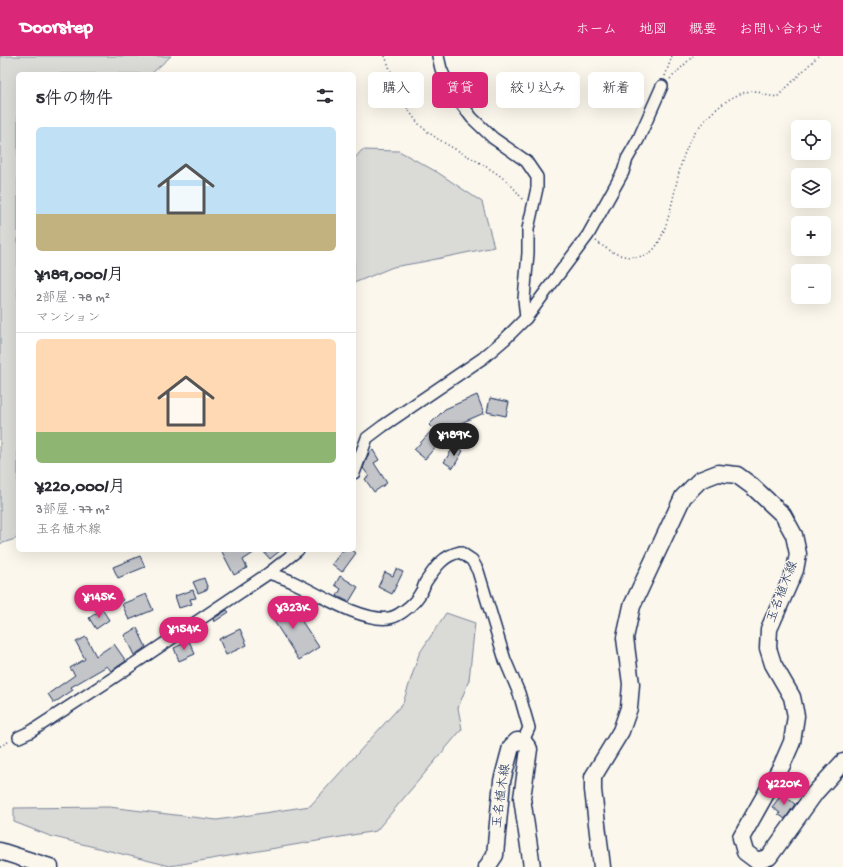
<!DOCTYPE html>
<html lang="ja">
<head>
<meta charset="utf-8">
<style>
  body { margin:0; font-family:"Gochi Hand","Klee One",sans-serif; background:#f7f7f7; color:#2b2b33; height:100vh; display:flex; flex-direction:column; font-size:15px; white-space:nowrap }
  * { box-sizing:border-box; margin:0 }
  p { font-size:13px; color:#7c7c81 }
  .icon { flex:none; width:22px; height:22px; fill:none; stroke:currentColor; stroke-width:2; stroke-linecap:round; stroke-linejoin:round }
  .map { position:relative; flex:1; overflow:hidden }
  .panel { position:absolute; left:16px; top:16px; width:340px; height:480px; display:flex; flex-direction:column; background:#fff; border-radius:6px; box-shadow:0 4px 16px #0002 }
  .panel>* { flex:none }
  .top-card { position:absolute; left:368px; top:16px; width:380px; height:36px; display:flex; gap:8px }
  .fabs { position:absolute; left:791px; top:64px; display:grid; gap:8px }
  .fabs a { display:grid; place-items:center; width:40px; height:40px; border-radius:6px; background:#fff; box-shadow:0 4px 16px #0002; font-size:20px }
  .price { position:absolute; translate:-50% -34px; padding:0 9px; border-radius:14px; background:#db2777; color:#fff; font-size:13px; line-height:26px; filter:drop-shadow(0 1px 2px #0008) }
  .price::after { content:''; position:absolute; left:50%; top:24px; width:12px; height:9px; margin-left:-6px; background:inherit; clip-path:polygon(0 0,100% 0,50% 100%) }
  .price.selected { background:#222; color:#fff }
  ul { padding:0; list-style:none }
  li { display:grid; align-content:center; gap:8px; height:212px; padding:0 20px }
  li+li { border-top:1px solid #e1e1e2 }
  li span { display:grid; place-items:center; height:124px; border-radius:6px; color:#555 }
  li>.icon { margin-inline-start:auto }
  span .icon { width:72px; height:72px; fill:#fffc; stroke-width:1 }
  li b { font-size:17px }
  h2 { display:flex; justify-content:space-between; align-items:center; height:48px; padding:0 20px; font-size:17px }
  .pill { padding:0 14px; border-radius:6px; background:#fff; box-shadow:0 4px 16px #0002; font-size:14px; line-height:36px }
  .pill.selected { background:#db2777; color:#fff }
  header { display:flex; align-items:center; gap:24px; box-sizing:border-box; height:56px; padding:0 20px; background:#db2777; color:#fff }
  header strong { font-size:19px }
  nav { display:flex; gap:22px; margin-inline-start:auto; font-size:14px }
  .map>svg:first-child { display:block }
</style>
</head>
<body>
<header>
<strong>Doorstep</strong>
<nav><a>ホーム</a><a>地図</a><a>概要</a><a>お問い合わせ</a></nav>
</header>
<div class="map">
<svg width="843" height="811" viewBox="0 0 843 811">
  <rect width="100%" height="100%" fill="#fbf7ec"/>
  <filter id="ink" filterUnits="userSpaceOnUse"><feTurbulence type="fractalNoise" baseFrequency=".025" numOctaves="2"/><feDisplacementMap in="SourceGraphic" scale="8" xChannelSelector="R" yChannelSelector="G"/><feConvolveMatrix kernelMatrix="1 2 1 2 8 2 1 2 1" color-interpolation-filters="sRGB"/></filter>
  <g filter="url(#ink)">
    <g fill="#dadad7" stroke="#7a849a">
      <polygon points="0,0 171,0 151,18 18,18 18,482 0,488"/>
      <polygon points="362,94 399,95 437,116 482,146 494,191 422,206 393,211 354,227 354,103"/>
      <polygon points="446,557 475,567 469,624 458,652 462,673 376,775 170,810 50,780 14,766 14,752 109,751 217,764 310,750 403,647 419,598"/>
    </g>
    <g fill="#c3c5c9" stroke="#1b2f5e">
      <polygon points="477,339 484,357 461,367 445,384 443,382 425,403 414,394 433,373 429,369 445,353"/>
      <polygon points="490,342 509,346 506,360 487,356"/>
      <polygon points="455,389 463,395 453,412 444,406"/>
      <polygon points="373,394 379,404 374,407 387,427 374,436 365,423 369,420 363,412 369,397"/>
      <polygon points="221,494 258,494 243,504 247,512 234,519"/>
      <polygon points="262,494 281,494 270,503"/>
      <polygon points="343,494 352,494 356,497 342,516 332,508"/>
      <polygon points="140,500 145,511 118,522 113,511"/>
      <polygon points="396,513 403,516 392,538 378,531 385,516 393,520"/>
      <polygon points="340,520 358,531 349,546 337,540 341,533 335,529"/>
      <polygon points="204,522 208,533 198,537 193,526"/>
      <polygon points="193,534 196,542 190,543 192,548 179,552 175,540"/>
      <polygon points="116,535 123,544 115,550 108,541"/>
      <polygon points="146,538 153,554 129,564 122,548"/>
      <polygon points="287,543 319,591 299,604 268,556"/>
      <polygon points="102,553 109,564 96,573 89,562"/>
      <polygon points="227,554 229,556 214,566 213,563"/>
      <polygon points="137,572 146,591 134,599 124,579"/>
      <polygon points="240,573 247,589 226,599 219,583"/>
      <polygon points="86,581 96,600 114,588 126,605 111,615 107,610 71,631 73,634 54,647 48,638 75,619 70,612 85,603 76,586"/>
      <polygon points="189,585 195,598 179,605 174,592"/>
      <polygon points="782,738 795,748 785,763 778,758 780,757 772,751"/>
    </g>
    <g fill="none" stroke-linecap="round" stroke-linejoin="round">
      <g stroke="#1b2f5e" stroke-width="14">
        <g id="street">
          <polyline points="438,0 441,13 450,33 472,62 493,82 526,105 537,121 537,132 528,173 528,197 524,243 526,262"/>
          <polyline points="354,417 367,382 383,370 483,302 505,283 526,262 588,179 623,116 627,103 638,84 662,30"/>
          <path d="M269,517C278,520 287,523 295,527C320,539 363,566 389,562C397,561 404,555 410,550C416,545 423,535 425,527C435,512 442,500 460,496L472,504L478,515L505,604L519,637L529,672L523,685"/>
          <polyline points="19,681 30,676 110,624 269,517 298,494"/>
        </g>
      </g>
      <g stroke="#1b2f5e" stroke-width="19">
        <g id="secondary">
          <polyline points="0,795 50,811"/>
          <polyline points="487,811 495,799 502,725 511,691 517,685 523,685 529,693 522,742 532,811"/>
          <polyline points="602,811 593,734 593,721 621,675 629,652 631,628 625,582 632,550 683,441 700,424 718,417 737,419 752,430 783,459 794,479 798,498 795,514 769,573 768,592 773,608 792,641 796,660 792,686 782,709 741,782 745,796 757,805 769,801 815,737 843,706"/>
        </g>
      </g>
      <g stroke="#1b2f5e" stroke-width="1.5" stroke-dasharray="1 3" stroke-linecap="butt">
        <path d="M385,0C394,23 404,54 422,71C451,97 505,111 523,145"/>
        <polyline points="665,20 672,0"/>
        <polyline points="670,23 693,0"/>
        <path d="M596,185C608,194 618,201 634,201C639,201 646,200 651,196C669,181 675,125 683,102C690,81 702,64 719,51C728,43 742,35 754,35C758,35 762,38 765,39C769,40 773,40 777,41L818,0"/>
        <polyline points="0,690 10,685"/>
      </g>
      <use href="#street" stroke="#fbf7ec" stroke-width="11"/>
      <use href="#secondary" stroke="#fbf7ec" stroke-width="16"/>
    </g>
  </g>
  <g text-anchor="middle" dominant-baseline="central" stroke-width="3" stroke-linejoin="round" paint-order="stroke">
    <g font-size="13" fill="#1b2f5e" stroke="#fbf7ec">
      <text transform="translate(783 536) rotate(-69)">玉名植木線</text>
      <text transform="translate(502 740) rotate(-82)">玉名植木線</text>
    </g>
  </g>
</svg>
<div class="fabs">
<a><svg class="icon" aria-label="locate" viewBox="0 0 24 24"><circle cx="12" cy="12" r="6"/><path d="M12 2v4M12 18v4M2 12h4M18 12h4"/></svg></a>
<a><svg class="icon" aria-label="layers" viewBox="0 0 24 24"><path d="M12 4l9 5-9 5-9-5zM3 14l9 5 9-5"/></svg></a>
<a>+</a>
<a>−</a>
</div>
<b class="price selected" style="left:454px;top:401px">¥189K</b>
<b class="price" style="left:99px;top:563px">¥145K</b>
<b class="price" style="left:293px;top:574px">¥323K</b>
<b class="price" style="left:184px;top:595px">¥154K</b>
<b class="price" style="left:784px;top:750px">¥220K</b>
<div class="top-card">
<a class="pill">購入</a>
<a class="pill selected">賃貸</a>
<a class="pill">絞り込み</a>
<a class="pill">新着</a>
</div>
<section class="panel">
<h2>5件の物件<svg class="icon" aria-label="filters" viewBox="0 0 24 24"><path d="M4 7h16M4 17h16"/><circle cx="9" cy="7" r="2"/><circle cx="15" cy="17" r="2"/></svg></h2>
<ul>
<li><span style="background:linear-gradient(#bfe0f5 70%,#c2b280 0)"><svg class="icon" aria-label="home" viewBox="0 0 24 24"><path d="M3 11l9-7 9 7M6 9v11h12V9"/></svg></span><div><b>¥189,000/月</b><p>2部屋 · 78 m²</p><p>マンション</p></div></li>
<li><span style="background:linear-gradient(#ffd9b3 75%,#8fb573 0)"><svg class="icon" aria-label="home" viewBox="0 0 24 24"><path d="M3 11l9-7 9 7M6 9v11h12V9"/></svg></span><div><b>¥220,000/月</b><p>3部屋 · 77 m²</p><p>玉名植木線</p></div></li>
</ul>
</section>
</div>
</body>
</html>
